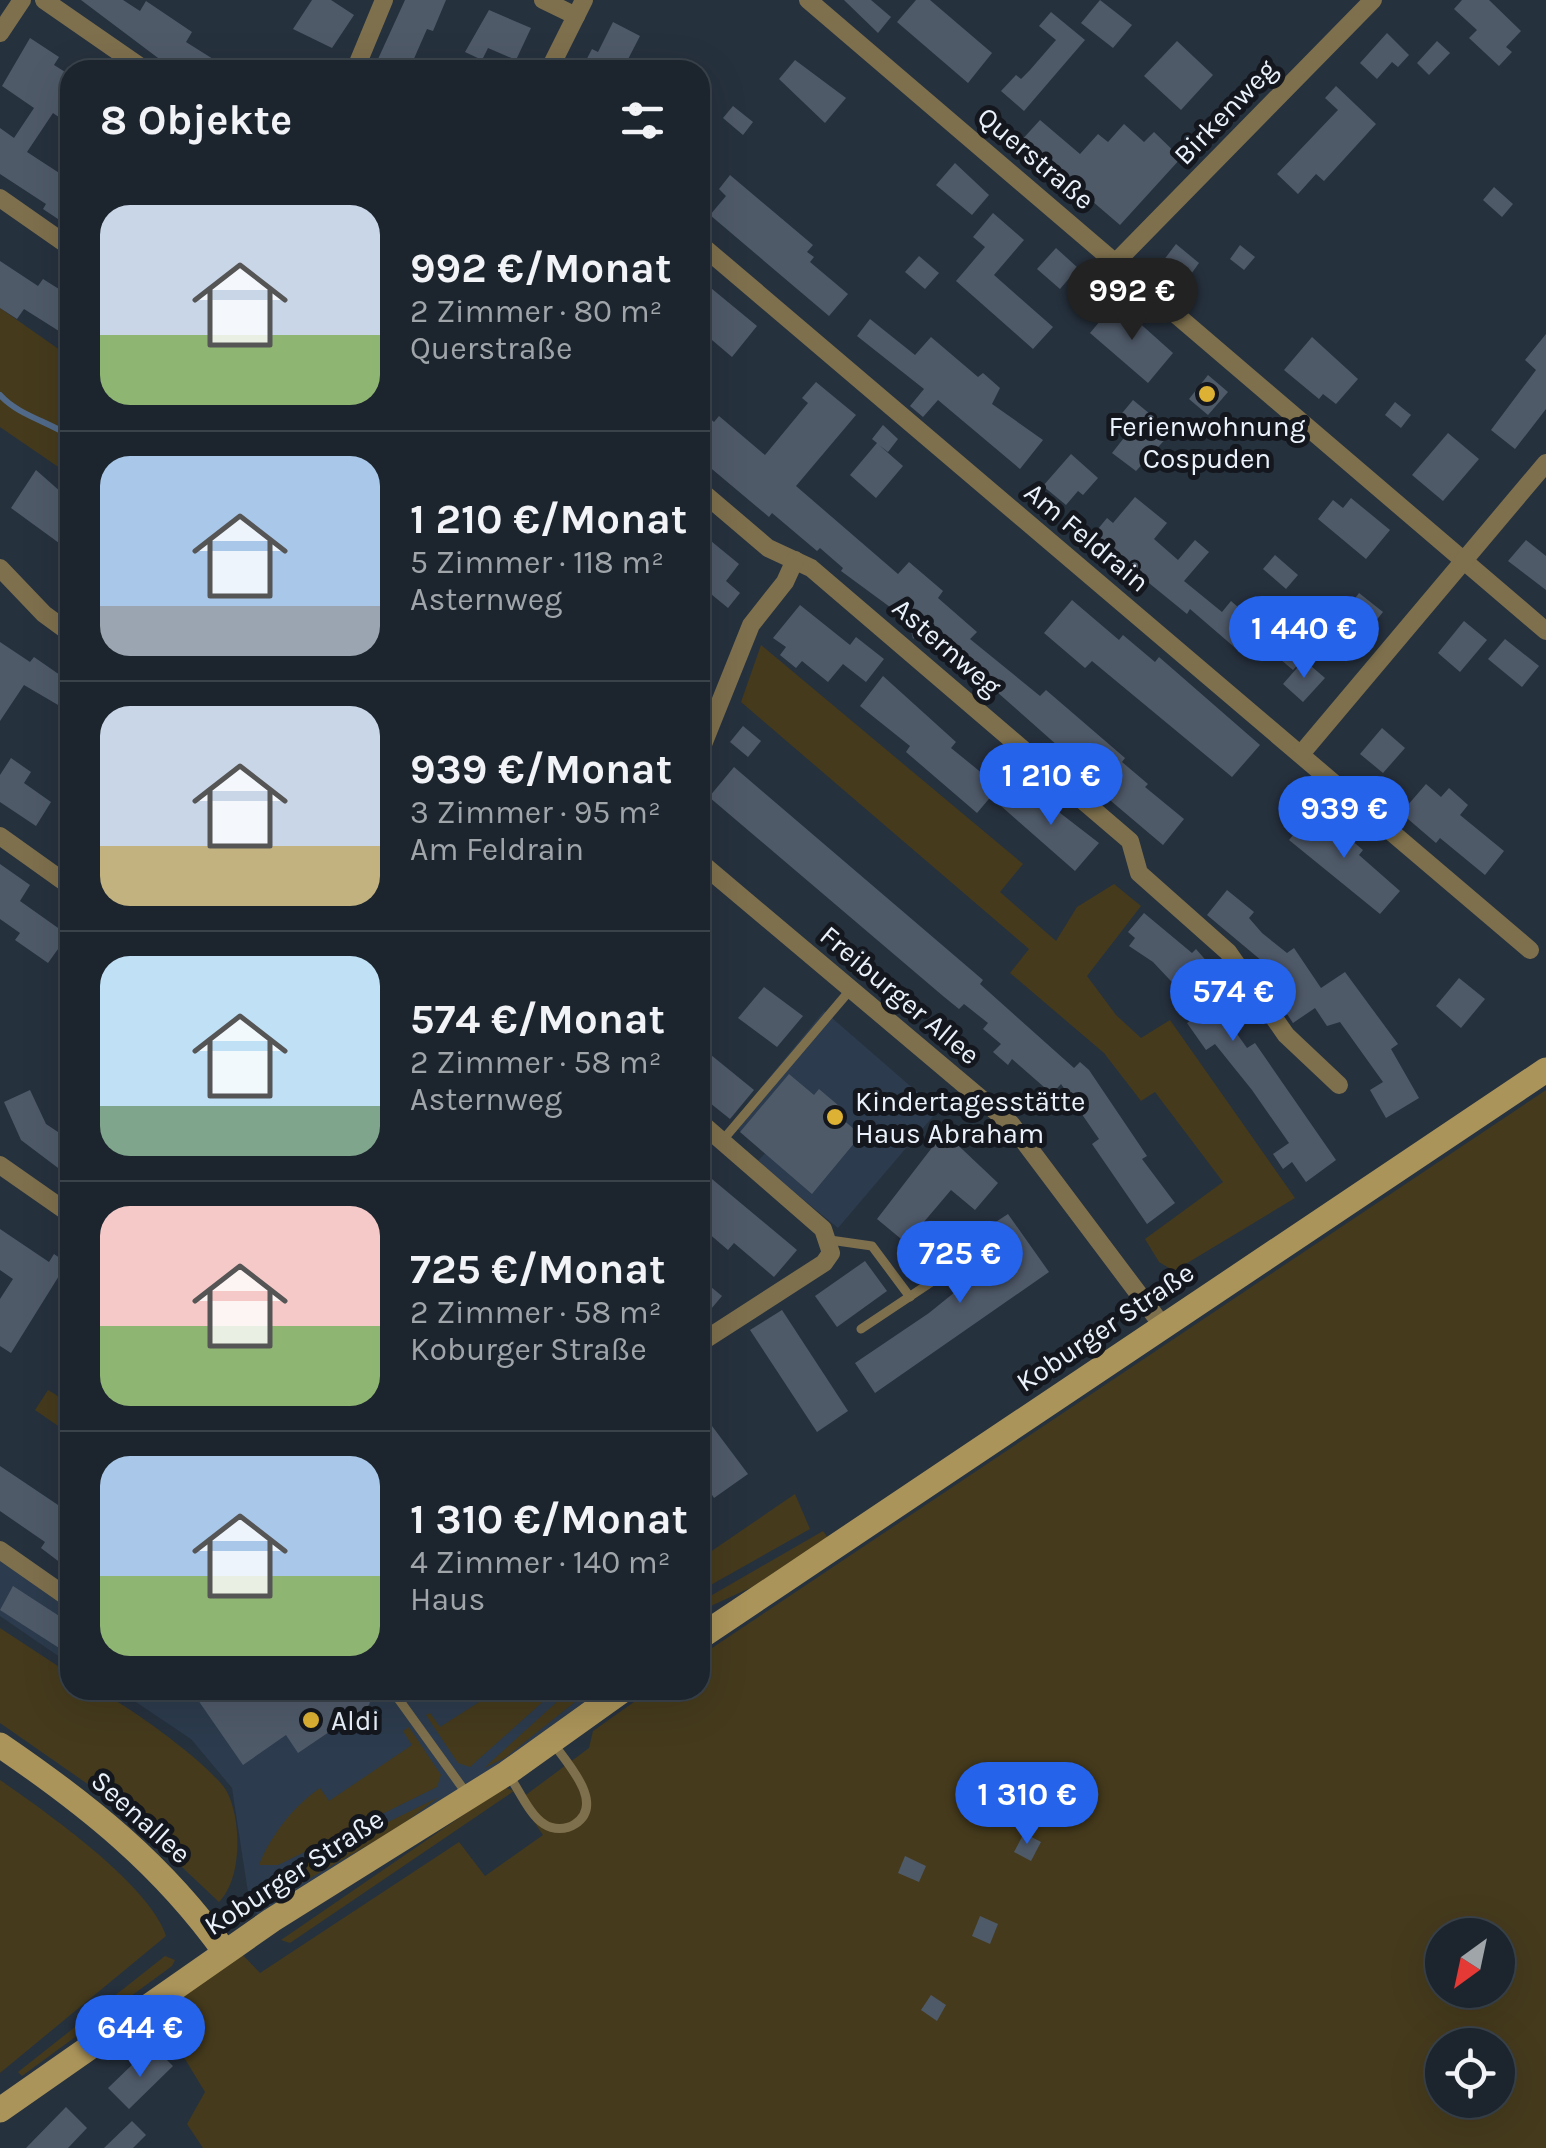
<!DOCTYPE html>
<html lang="de">
<head>
<meta charset="utf-8">
<style>
  body { margin:0; font-family:Karla,sans-serif; background:#252d36; color:#f1f3f6; height:100vh; display:flex; flex-direction:column; font-size:38px; white-space:nowrap }
  * { box-sizing:border-box; margin:0 }
  p { font-size:32px; color:#a0a5aa }
  .icon { flex:none; width:55px; height:55px; fill:none; stroke:currentColor; stroke-width:2; stroke-linecap:round; stroke-linejoin:round }
  .map { position:relative; flex:1; overflow:hidden }
  .drawer { position:absolute; left:60px; top:60px; width:650px; height:1640px; display:flex; flex-direction:column; background:#1c252e; border-radius:30px; box-shadow:0 10px 40px #0002,0 0 0 2px #3a424a }
  .drawer>* { flex:none }
  .needle { width:65px; rotate:213deg }
  .buttons { position:absolute; left:1425px; top:1918px; display:grid; gap:20px }
  .buttons a { display:grid; place-items:center; width:90px; height:90px; border-radius:50%; background:#1c252e; box-shadow:0 10px 40px #0002,0 0 0 2px #3a424a; font-size:50px }
  .price { position:absolute; translate:-50% -85px; padding:0 22px; border-radius:35px; background:#2563eb; color:#fff; font-size:32px; line-height:65px; filter:drop-shadow(0 2px 5px #0008) }
  .price::after { content:''; position:absolute; left:50%; top:60px; width:30px; height:22px; margin-left:-15px; background:inherit; clip-path:polygon(0 0,100% 0,50% 100%) }
  .price.active { background:#222; color:#fff }
  ul { padding:0; list-style:none }
  li { display:flex; align-items:center; gap:30px; height:250px; padding:0 40px }
  li+li { border-top:2px solid #3a424a }
  li span { display:grid; place-items:center; flex:none; width:280px; height:200px; border-radius:30px; color:#555 }
  li>.icon { margin-inline-start:auto }
  span .icon { width:120px; height:120px; fill:#fffc; stroke-width:1 }
  li b { font-size:42px }
  h2 { display:flex; justify-content:space-between; align-items:center; height:120px; padding:0 40px; font-size:42px }
  .map>svg:first-child { display:block }
</style>
</head>
<body>
<div class="map">
<svg width="1546" height="2148" viewBox="0 0 1546 2148">
  <rect width="100%" height="100%" fill="#26313e"/>
  <g fill="#2c3b4d">
    <polygon points="824,1011 931,1104 935,1114 838,1228 757,1162 767,1151 731,1124"/>
    <polygon points="0,1550 70,1599 70,1664 0,1616"/>
    <polygon points="118,1690 623,1690 263,1926 249,1899 232,1788 191,1739"/>
  </g>
  <g fill="#453a1c" fill-rule="evenodd">
    <polygon points="0,308 70,357 70,475 0,427"/>
    <polygon points="761,645 1023,864 1000,892 1056,941 1077,907 1114,884 1141,906 1087,976 1116,1015 1141,1038 1170,1020 1295,1198 1174,1271 1159,1262 1145,1239 1223,1182 1155,1092 1141,1101 1104,1053 1010,973 1029,949 741,702"/>
    <path d="M1546,1090V2148H203L187,2124L205,2092L151,2003L234,1946L260,1973L459,1842L485,1876L543,1835L519,1800L589,1748L593,1731L651,1690H700V1656ZM1442,1935H1498V1990H1442ZM1442,2045H1498V2100H1442Z"/>
    <path d="M48,1390C66,1400 76,1410 64,1430L35,1410Z"/>
    <polygon points="795,1494 810,1529 700,1591 700,1559"/>
    <polygon points="823,1531 829,1539 765,1581 700,1611 700,1602"/>
    <path d="M0,1628L70,1674V1690C77,1690 87,1688 93,1690C118,1696 216,1769 227,1792C242,1821 242,1879 219,1902L130,1818L135,1817L0,1723Z"/>
    <polygon points="498,1690 556,1690 470,1767 458,1763 426,1715 430,1713 440,1727"/>
    <polygon points="570,1690 590,1690 505,1758 484,1768"/>
    <path d="M409,1727L441,1775L437,1787L278,1865H259C271,1835 294,1806 320,1788L329,1801L412,1745L403,1731Z"/>
    <path d="M0,1780C46,1812 149,1884 166,1936L0,2073Z"/>
    <polygon points="504,1787 514,1791 290,1943 281,1940"/>
    <polygon points="439,1797 398,1828 263,1905 257,1898 262,1884"/>
    <polygon points="165,1956 175,1960 172,1966 22,2076 18,2072"/>
  </g>
  <g fill="none" stroke-linecap="round" stroke-linejoin="round">
    <path stroke="#516a8a" stroke-width="6" d="M0,395C18,415 47,421 70,436"/>
  </g>
  <g fill="#4f5a69">
    <polygon points="81,0 123,0 140,11 146,1 192,32 186,42 213,59 206,70 174,70"/>
    <polygon points="312,0 331,0 354,15 332,48 293,29"/>
    <polygon points="405,0 446,0 433,31 427,29 409,70 373,70"/>
    <polygon points="844,0 871,0 891,17 878,33"/>
    <polygon points="916,0 930,0 992,53 968,83 897,22"/>
    <polygon points="1100,0 1132,25 1113,48 1081,23"/>
    <polygon points="1462,0 1489,0 1521,31 1506,47 1512,52 1499,66 1469,38 1477,30 1454,9"/>
    <polygon points="489,10 531,28 516,60 488,48 482,60 465,52"/>
    <polygon points="1051,12 1085,40 1024,111 1001,91 1016,75 1021,79 1030,70 1056,40 1039,26"/>
    <polygon points="613,22 640,36 624,67 629,70 581,70 592,49 598,52"/>
    <polygon points="1387,33 1409,55 1398,67 1392,62 1377,79 1360,63"/>
    <polygon points="30,38 59,57 54,65 70,75 70,125 53,113 27,152 70,180 70,227 43,209 46,204 0,174 0,128 14,138 34,108 2,86"/>
    <polygon points="1177,41 1213,75 1181,110 1144,76"/>
    <polygon points="1437,41 1450,53 1429,75 1417,63"/>
    <polygon points="795,60 846,98 825,123 779,79"/>
    <polygon points="1336,86 1376,124 1324,181 1316,174 1298,194 1277,174 1338,110 1325,98"/>
    <polygon points="733,106 753,122 743,135 723,118"/>
    <polygon points="1040,120 1080,154 1098,134 1108,142 1124,124 1144,142 1154,132 1181,158 1120,225 1085,195 1082,199 1020,142"/>
    <polygon points="955,163 989,195 972,215 936,185"/>
    <polygon points="730,175 813,245 807,252 814,257 810,262 848,294 829,316 710,215 726,196 719,189"/>
    <polygon points="1494,187 1513,204 1502,217 1483,200"/>
    <polygon points="993,213 1024,240 994,275 1053,327 1033,349 956,281 985,247 973,237"/>
    <polygon points="1176,244 1199,263 1184,284 1160,265"/>
    <polygon points="1240,245 1255,257 1244,270 1230,259"/>
    <polygon points="1056,248 1078,268 1060,289 1037,269"/>
    <polygon points="919,256 939,273 925,289 905,272"/>
    <polygon points="0,261 38,286 43,279 70,296 70,338 24,309 17,319 0,308"/>
    <polygon points="700,279 757,326 732,357 712,340 700,355"/>
    <polygon points="1116,302 1173,353 1148,383 1090,333"/>
    <polygon points="870,319 915,355 931,337 978,377 983,373 1000,388 992,404 1043,440 1020,469 938,400 923,417 910,406 924,389 857,336"/>
    <polygon points="1546,334 1546,409 1515,449 1491,430 1536,370 1525,360"/>
    <polygon points="1312,337 1358,379 1336,404 1323,394 1319,399 1284,370"/>
    <polygon points="1208,375 1228,392 1208,415 1189,399"/>
    <polygon points="816,382 856,415 796,486 898,574 909,562 943,591 938,598 977,632 970,639 1040,696 1046,690 1125,758 1122,762 1148,784 1145,787 1184,819 1163,845 1098,790 1102,785 997,692 993,697 920,631 913,639 909,621 841,571 843,568 820,548 817,551 772,513 769,517 700,459 700,410 714,422 719,416 765,455 808,403 802,398"/>
    <polygon points="1133,400 1172,432 1136,471 1112,453 1131,429 1118,418"/>
    <polygon points="1395,402 1411,415 1401,428 1385,415"/>
    <polygon points="883,425 898,439 888,452 879,445 903,466 876,498 850,475 877,443 872,439"/>
    <polygon points="1448,433 1479,459 1443,501 1412,475"/>
    <polygon points="1071,454 1098,478 1083,495 1078,491 1066,505 1043,486"/>
    <polygon points="36,470 70,500 70,551 11,508"/>
    <polygon points="1135,497 1167,523 1154,539 1178,560 1195,540 1209,552 1184,581 1222,612 1231,601 1261,627 1240,652 1190,609 1187,614 1144,579 1139,585 1088,541 1107,518 1113,523"/>
    <polygon points="1351,498 1390,530 1366,559 1318,519 1333,500 1343,508"/>
    <polygon points="700,532 739,564 726,581 740,593 728,608 700,585"/>
    <polygon points="1526,540 1546,556 1546,590 1508,561"/>
    <polygon points="1275,555 1298,575 1286,589 1263,569"/>
    <polygon points="1359,593 1383,612 1367,632 1343,614"/>
    <polygon points="1072,600 1119,640 1123,635 1155,662 1159,657 1260,745 1232,777 1092,661 1085,668 1044,633"/>
    <polygon points="800,605 850,645 856,637 884,659 866,682 843,664 828,682 802,661 796,668 780,655 786,647 773,638"/>
    <polygon points="1464,621 1487,640 1460,672 1438,653"/>
    <polygon points="1505,639 1539,666 1522,687 1488,659"/>
    <polygon points="0,642 30,662 34,657 70,682 70,712 24,685 0,721"/>
    <polygon points="1293,645 1306,656 1293,670 1280,659"/>
    <polygon points="1304,660 1325,678 1303,702 1283,684"/>
    <polygon points="883,676 956,742 951,748 999,787 977,813 906,752 910,746 860,706"/>
    <polygon points="743,726 761,741 748,757 730,742"/>
    <polygon points="1382,728 1405,748 1383,773 1360,754"/>
    <polygon points="11,758 31,772 24,783 51,802 36,826 0,802 0,775"/>
    <polygon points="734,767 983,980 980,984 1074,1068 1080,1062 1089,1070 1147,1156 1142,1159 1175,1203 1147,1224 1092,1144 1099,1139 1061,1084 1052,1094 1012,1059 1008,1065 993,1052 1001,1044 983,1029 988,1023 964,1004 959,1009 943,996 709,797"/>
    <polygon points="1426,784 1441,797 1449,788 1468,805 1460,815 1504,851 1485,875 1440,838 1436,843 1401,813"/>
    <polygon points="1016,788 1025,795 1029,789 1099,843 1075,871 1001,806"/>
    <polygon points="1315,809 1363,850 1359,855 1400,891 1380,914 1289,840"/>
    <polygon points="0,864 30,885 20,901 68,935 48,963 15,940 20,933 0,919"/>
    <polygon points="1227,890 1254,912 1249,918 1262,933 1287,953 1294,948 1321,988 1345,972 1398,1044 1391,1049 1419,1098 1386,1118 1370,1090 1383,1082 1340,1022 1327,1026 1315,1008 1293,1023 1283,1008 1290,1003 1262,961 1207,915"/>
    <polygon points="1144,913 1192,953 1196,949 1216,972 1213,975 1232,1001 1220,1010 1247,1048 1255,1043 1336,1160 1306,1182 1292,1162 1283,1169 1273,1154 1289,1143 1252,1090 1215,1044 1206,1050 1187,1023 1201,1013 1153,962 1129,946 1135,938 1128,932"/>
    <polygon points="1459,978 1485,999 1461,1028 1436,1006"/>
    <polygon points="764,987 803,1016 777,1047 738,1018"/>
    <polygon points="700,1046 754,1090 730,1119 700,1095"/>
    <polygon points="789,1074 814,1095 819,1089 839,1106 834,1112 861,1135 812,1194 740,1132"/>
    <polygon points="30,1090 46,1124 70,1140 70,1177 21,1140 4,1102"/>
    <polygon points="944,1132 998,1183 975,1210 951,1190 906,1243 877,1219"/>
    <polygon points="700,1169 797,1250 774,1277 734,1243 728,1250 700,1226"/>
    <polygon points="1008,1214 1049,1272 875,1393 855,1363 929,1313 997,1258 979,1233"/>
    <polygon points="0,1229 49,1262 54,1254 67,1263 11,1353 0,1346 0,1299 13,1279 0,1270"/>
    <polygon points="865,1261 887,1291 837,1327 815,1296"/>
    <polygon points="700,1278 722,1296 700,1322"/>
    <polygon points="782,1310 848,1411 817,1432 750,1330"/>
    <polygon points="700,1410 748,1474 714,1498 700,1476"/>
    <polygon points="0,1466 70,1513 70,1570 41,1548 45,1542 0,1511"/>
    <polygon points="13,1586 70,1623 70,1655 0,1610"/>
    <polygon points="191,1690 374,1690 369,1705 298,1753 286,1735 243,1765"/>
    <polygon points="1024,1833 1041,1842 1031,1861 1014,1852"/>
    <polygon points="905,1856 926,1866 919,1882 898,1873"/>
    <polygon points="980,1916 998,1924 990,1944 972,1936"/>
    <polygon points="931,1995 946,2005 937,2021 921,2010"/>
    <polygon points="158,2051 173,2066 129,2109 108,2088 135,2062 141,2068"/>
    <polygon points="66,2107 87,2128 68,2148 26,2148"/>
    <polygon points="132,2121 146,2135 133,2148 104,2148"/>
  </g>
  <g fill="none" stroke-linecap="round" stroke-linejoin="round">
    <g stroke="#7e704d" stroke-width="9">
      <polyline points="722,1141 851,989"/>
      <polyline points="830,1240 872,1246 910,1297"/>
      <polyline points="861,1329 966,1259"/>
      <polyline points="392,1690 467,1794"/>
      <path d="M508,1774C518,1788 530,1816 544,1824C553,1830 566,1830 575,1824C606,1804 567,1763 553,1743"/>
    </g>
    <g stroke="#7e704d" stroke-width="18">
      <polyline points="44,0 145,70"/>
      <polyline points="543,0 576,16"/>
      <polyline points="808,0 1546,631"/>
      <polyline points="0,33 22,0"/>
      <polyline points="355,70 384,0"/>
      <polyline points="549,70 584,0"/>
      <polyline points="0,198 70,247"/>
      <polyline points="700,244 1530,950"/>
      <polyline points="1116,262 1373,0"/>
      <polyline points="700,490 768,548 811,568 1130,841 1139,873 1228,952 1286,1035 1339,1085"/>
      <polyline points="0,568 44,614 70,633"/>
      <polyline points="700,752 751,625 785,582 795,560"/>
      <polyline points="1301,754 1546,463"/>
      <polyline points="0,836 70,886"/>
      <polyline points="700,862 1011,1124 1162,1325"/>
      <polyline points="700,1122 823,1229 831,1253 824,1263 700,1343"/>
      <polyline points="0,1165 70,1214"/>
      <polyline points="0,1550 70,1599"/>
    </g>
    <g stroke="#ab945a" stroke-width="25">
      <polyline points="700,1637 1546,1070"/>
      <path d="M0,1745C88,1805 163,1865 225,1952"/>
      <polyline points="0,2110 272,1920 507,1773 623,1690"/>
    </g>
  </g>
  <g fill="#ddb133" stroke="#14181e" stroke-width="4">
    <circle cx="1207" cy="394" r="10"/>
    <circle cx="835" cy="1117" r="10"/>
    <circle cx="311" cy="1720" r="10"/>
  </g>
  <g text-anchor="middle" dominant-baseline="central" stroke-width="10" stroke-linejoin="round" paint-order="stroke">
    <g font-size="28" fill="#ebf2fb" stroke="#14181e">
      <text transform="translate(1225 112) rotate(-46)">Birkenweg</text>
      <text transform="translate(1036 158) rotate(40)">Querstraße</text>
      <text transform="translate(1087 537) rotate(40)">Am Feldrain</text>
      <text transform="translate(947 647) rotate(41)">Asternweg</text>
      <text transform="translate(900 995) rotate(40)">Freiburger Allee</text>
      <text transform="translate(1105 1327) rotate(-34)">Koburger Straße</text>
      <text transform="translate(141 1817) rotate(42)">Seenallee</text>
      <text transform="translate(294 1872) rotate(-33)">Koburger Straße</text>
    </g>
    <g font-size="28" fill="#ebf2fb" stroke="#14181e" text-anchor="start">
      <text x="1207" y="426" text-anchor="middle">Ferienwohnung<tspan x="1207" dy="32">Cospuden</tspan></text>
      <text x="855" y="1101">Kindertagesstätte<tspan x="855" dy="32">Haus Abraham</tspan></text>
      <text x="331" y="1720">Aldi</text>
    </g>
  </g>
</svg>
<div class="buttons">
<a><svg class="needle" viewBox="-14 -14 28 28"><path d="M0-13l5 13h-10z" fill="#e53935"/><path d="M0 13l5-13h-10z" fill="#a0a5aa"/></svg></a>
<a><svg class="icon" aria-label="locate" viewBox="0 0 24 24"><circle cx="12" cy="12" r="6"/><path d="M12 2v4M12 18v4M2 12h4M18 12h4"/></svg></a>
</div>
<b class="price active" style="left:1132px;top:343px">992 €</b>
<b class="price" style="left:1304px;top:681px">1 440 €</b>
<b class="price" style="left:1051px;top:828px">1 210 €</b>
<b class="price" style="left:1344px;top:861px">939 €</b>
<b class="price" style="left:1233px;top:1044px">574 €</b>
<b class="price" style="left:960px;top:1306px">725 €</b>
<b class="price" style="left:1027px;top:1847px">1 310 €</b>
<b class="price" style="left:140px;top:2080px">644 €</b>
<section class="drawer">
<h2>8 Objekte<svg class="icon" aria-label="filters" viewBox="0 0 24 24"><path d="M4 7h16M4 17h16"/><circle cx="9" cy="7" r="2"/><circle cx="15" cy="17" r="2"/></svg></h2>
<ul>
<li><span style="background:linear-gradient(#c9d6e8 65%,#8fb573 0)"><svg class="icon" aria-label="home" viewBox="0 0 24 24"><path d="M3 11l9-7 9 7M6 9v11h12V9"/></svg></span><div><b>992 €/Monat</b><p>2 Zimmer · 80 m²</p><p>Querstraße</p></div></li>
<li><span style="background:linear-gradient(#a9c7e8 75%,#9aa5b1 0)"><svg class="icon" aria-label="home" viewBox="0 0 24 24"><path d="M3 11l9-7 9 7M6 9v11h12V9"/></svg></span><div><b>1 210 €/Monat</b><p>5 Zimmer · 118 m²</p><p>Asternweg</p></div></li>
<li><span style="background:linear-gradient(#c9d6e8 70%,#c2b280 0)"><svg class="icon" aria-label="home" viewBox="0 0 24 24"><path d="M3 11l9-7 9 7M6 9v11h12V9"/></svg></span><div><b>939 €/Monat</b><p>3 Zimmer · 95 m²</p><p>Am Feldrain</p></div></li>
<li><span style="background:linear-gradient(#bfe0f5 75%,#7fa58c 0)"><svg class="icon" aria-label="home" viewBox="0 0 24 24"><path d="M3 11l9-7 9 7M6 9v11h12V9"/></svg></span><div><b>574 €/Monat</b><p>2 Zimmer · 58 m²</p><p>Asternweg</p></div></li>
<li><span style="background:linear-gradient(#f6c9c9 60%,#8fb573 0)"><svg class="icon" aria-label="home" viewBox="0 0 24 24"><path d="M3 11l9-7 9 7M6 9v11h12V9"/></svg></span><div><b>725 €/Monat</b><p>2 Zimmer · 58 m²</p><p>Koburger Straße</p></div></li>
<li><span style="background:linear-gradient(#a9c7e8 60%,#8fb573 0)"><svg class="icon" aria-label="home" viewBox="0 0 24 24"><path d="M3 11l9-7 9 7M6 9v11h12V9"/></svg></span><div><b>1 310 €/Monat</b><p>4 Zimmer · 140 m²</p><p>Haus</p></div></li>
</ul>
</section>
</div>
</body>
</html>
